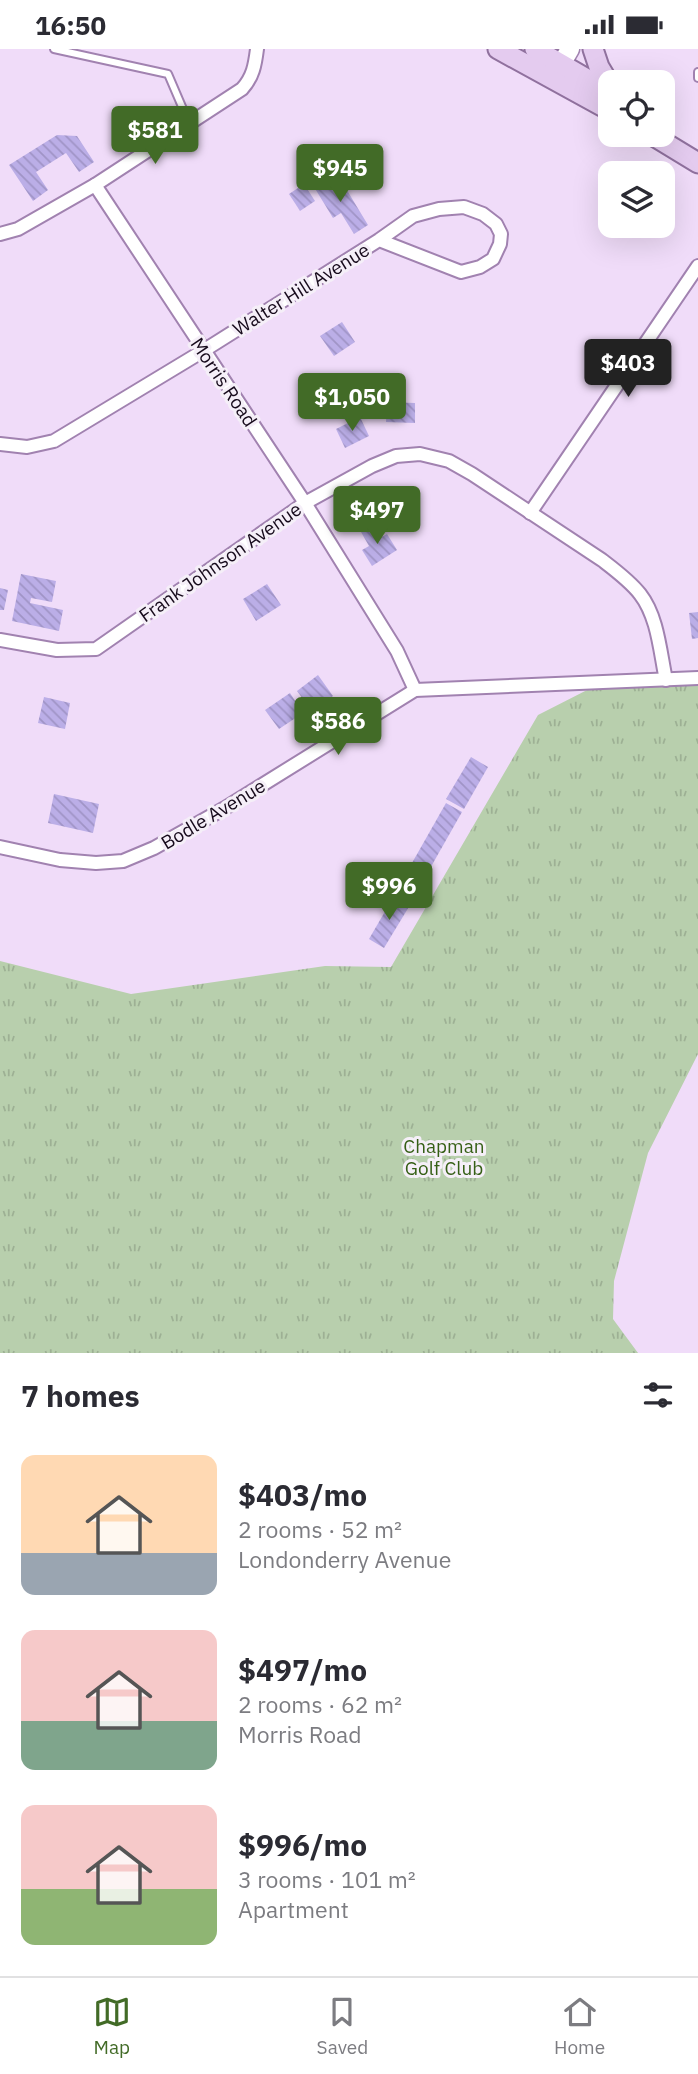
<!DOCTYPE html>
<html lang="en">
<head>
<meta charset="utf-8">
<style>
  body { margin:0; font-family:"IBM Plex Sans",sans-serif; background:#f7f7f7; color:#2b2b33; height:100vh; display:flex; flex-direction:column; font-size:26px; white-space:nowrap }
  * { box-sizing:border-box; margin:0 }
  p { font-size:23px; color:#7c7c81 }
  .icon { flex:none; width:38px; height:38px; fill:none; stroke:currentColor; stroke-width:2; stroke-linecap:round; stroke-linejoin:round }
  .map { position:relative; height:1304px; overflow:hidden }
  .details { display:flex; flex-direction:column; background:#fff; flex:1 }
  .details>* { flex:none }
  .controls { position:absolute; left:598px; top:21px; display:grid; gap:14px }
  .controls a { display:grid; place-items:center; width:77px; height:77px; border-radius:14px; background:#fff; box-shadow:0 7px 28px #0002; font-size:35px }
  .price { position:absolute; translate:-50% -60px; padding:0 16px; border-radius:7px; background:#426b27; color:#fff; font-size:23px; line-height:46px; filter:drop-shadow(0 2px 4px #0008) }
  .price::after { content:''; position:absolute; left:50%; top:42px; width:21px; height:16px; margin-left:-10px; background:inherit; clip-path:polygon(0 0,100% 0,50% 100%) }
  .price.current { background:#222; color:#fff }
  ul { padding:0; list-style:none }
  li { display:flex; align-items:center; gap:21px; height:175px; padding:0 21px }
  li span { display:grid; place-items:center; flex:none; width:196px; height:140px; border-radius:14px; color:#555 }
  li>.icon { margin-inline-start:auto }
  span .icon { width:84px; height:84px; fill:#fffc; stroke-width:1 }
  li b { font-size:30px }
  h2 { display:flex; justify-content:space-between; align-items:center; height:84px; padding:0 21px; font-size:30px }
  .status { display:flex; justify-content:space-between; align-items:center; height:49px; padding:0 35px; background:#fff; direction:ltr }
  .status svg { height:19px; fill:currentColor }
  .dock { display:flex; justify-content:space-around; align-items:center; height:98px; border-top:2px solid #e1e1e2; background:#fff; font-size:19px; color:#7c7c81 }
  .dock a { display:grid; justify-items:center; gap:4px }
  .dock .current { color:#426b27 }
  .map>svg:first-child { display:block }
</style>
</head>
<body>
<div class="status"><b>16:50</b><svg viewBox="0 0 49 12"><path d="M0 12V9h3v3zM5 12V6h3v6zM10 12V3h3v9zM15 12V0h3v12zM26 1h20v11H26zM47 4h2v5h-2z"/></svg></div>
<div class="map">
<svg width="698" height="1304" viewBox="0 0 698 1304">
  <defs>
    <pattern id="grass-tufts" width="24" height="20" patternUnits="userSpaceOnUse" patternTransform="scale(1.75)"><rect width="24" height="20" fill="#b8cfad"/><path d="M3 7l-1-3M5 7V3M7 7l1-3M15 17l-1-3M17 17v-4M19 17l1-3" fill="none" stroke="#9db094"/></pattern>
    <pattern id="building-back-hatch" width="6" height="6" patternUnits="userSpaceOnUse" patternTransform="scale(1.75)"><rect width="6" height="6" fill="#bbaee7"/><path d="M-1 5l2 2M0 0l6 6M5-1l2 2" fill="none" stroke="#a094c6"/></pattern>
  </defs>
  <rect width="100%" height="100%" fill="#f0dcf9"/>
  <polygon fill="url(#grass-tufts)" points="698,634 698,1005 648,1104 614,1232 613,1270 638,1304 0,1304 0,912 131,945 325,917 391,918 538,666 593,638"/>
  <g fill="url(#building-back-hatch)">
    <polygon points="57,86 77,87 94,113 79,123 66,104 36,123 48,141 33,152 9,116"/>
    <polygon points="324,125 335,144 345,138 368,176 354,185 341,164 333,169 311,133"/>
    <polygon points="304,135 315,152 300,162 289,145"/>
    <polygon points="342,273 355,293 334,307 320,287"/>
    <polygon points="387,353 415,354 415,374 386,373"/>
    <polygon points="360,368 369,387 345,399 336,380"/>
    <polygon points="372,476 380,489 387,485 397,501 372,517 362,501 369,497 361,483"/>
    <polygon points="21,525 56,532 52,553 31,549 30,554 63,561 59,582 12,572"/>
    <polygon points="267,535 281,556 256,572 243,550"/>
    <polygon points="0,539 8,541 4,561 0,561"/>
    <polygon points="698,563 698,589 692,590 689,564"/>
    <polygon points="318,626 333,647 312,662 297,642"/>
    <polygon points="290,644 303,664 279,680 265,661"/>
    <polygon points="44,648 70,654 65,680 38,674"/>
    <polygon points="471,708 488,718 464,760 446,750"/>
    <polygon points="54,745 99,755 93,784 48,774"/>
    <polygon points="446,754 462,763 411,853 395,844"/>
    <polygon points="394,847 410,856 384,899 369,890"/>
  </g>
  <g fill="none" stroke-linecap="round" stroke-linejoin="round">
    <g stroke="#a182b0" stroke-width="10">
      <g id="lane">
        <polyline points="54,0 168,25 189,74"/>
        <polyline points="698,23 698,29"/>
      </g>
    </g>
    <g stroke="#a182b0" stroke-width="16">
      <g id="street">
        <polyline points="95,136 305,454 397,602 415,641"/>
        <path d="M0,185L18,180L95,136L242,40C253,28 255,16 257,0"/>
        <polyline points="0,395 27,398 54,392 203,302 379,191 413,167 439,160 464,158 483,165 496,175 501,185 500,195 493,210 480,218 461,223 379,191"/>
        <polyline points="530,464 698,217"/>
        <path d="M0,591L57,601L96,600L305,454L372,417L396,407L420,405L449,412L472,425L602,511C615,521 630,532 640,545C658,568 660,603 666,631"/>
        <polyline points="0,798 60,811 96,814 123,812 154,799 225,759 415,641 698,629"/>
      </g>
    </g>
    <g stroke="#a182b0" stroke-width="21">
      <polyline id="secondary" points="555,26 570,0"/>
    </g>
    <g stroke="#90719e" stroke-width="23">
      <g id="primary">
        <polyline points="498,0 611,62"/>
        <polyline points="535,0 611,44"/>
        <polyline points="593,0 599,18 611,38"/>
        <polyline points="652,86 698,114"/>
      </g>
    </g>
    <use href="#lane" stroke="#fff" stroke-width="6"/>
    <use href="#street" stroke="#fff" stroke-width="12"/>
    <use href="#secondary" stroke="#fff" stroke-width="18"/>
    <use href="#primary" stroke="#e4cbef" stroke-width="19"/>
  </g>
  <g text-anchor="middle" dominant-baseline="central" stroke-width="6" stroke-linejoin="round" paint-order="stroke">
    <g font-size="19" fill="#160a1b" stroke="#f5eff8">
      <text transform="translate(301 240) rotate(-32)">Walter Hill Avenue</text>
      <text transform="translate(224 333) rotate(56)">Morris Road</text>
      <text transform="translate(220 513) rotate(-35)">Frank Johnson Avenue</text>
      <text transform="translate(213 765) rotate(-31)">Bodle Avenue</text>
    </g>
    <g font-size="19" fill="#355f15" stroke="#f5eff8">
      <text x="444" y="1097">Chapman<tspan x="444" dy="22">Golf Club</tspan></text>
    </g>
  </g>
</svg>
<div class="controls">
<a><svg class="icon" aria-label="locate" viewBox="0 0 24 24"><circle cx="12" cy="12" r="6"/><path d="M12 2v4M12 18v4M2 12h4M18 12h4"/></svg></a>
<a><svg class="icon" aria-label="layers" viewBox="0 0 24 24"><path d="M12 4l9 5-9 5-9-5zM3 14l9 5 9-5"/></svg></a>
</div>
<b class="price" style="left:155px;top:117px">$581</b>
<b class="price" style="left:340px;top:155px">$945</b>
<b class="price current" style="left:628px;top:350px">$403</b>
<b class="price" style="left:352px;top:384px">$1,050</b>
<b class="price" style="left:377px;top:497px">$497</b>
<b class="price" style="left:338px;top:708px">$586</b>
<b class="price" style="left:389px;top:873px">$996</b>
</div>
<section class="details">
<h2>7 homes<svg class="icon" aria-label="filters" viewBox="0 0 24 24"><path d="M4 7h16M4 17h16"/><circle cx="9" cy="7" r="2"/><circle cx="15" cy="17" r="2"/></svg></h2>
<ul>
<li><span style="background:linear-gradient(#ffd9b3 70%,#9aa5b1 0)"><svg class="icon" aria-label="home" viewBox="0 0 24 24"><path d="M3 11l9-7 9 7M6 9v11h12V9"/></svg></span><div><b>$403/mo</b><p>2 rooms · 52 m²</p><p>Londonderry Avenue</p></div></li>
<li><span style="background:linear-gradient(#f6c9c9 65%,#7fa58c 0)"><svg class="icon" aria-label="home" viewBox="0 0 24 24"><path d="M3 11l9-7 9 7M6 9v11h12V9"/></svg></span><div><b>$497/mo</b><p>2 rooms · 62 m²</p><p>Morris Road</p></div></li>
<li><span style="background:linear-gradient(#f6c9c9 60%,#8fb573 0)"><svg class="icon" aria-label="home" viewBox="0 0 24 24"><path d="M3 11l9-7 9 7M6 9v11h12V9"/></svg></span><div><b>$996/mo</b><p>3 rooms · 101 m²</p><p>Apartment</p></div></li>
</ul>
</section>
<nav class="dock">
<a class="current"><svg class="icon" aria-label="map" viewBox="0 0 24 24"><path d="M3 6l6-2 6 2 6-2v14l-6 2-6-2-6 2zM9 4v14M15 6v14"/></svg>Map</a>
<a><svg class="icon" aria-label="saved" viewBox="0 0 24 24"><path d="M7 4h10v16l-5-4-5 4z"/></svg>Saved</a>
<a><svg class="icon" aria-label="home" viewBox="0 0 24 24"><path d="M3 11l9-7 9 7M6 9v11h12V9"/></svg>Home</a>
</nav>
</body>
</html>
